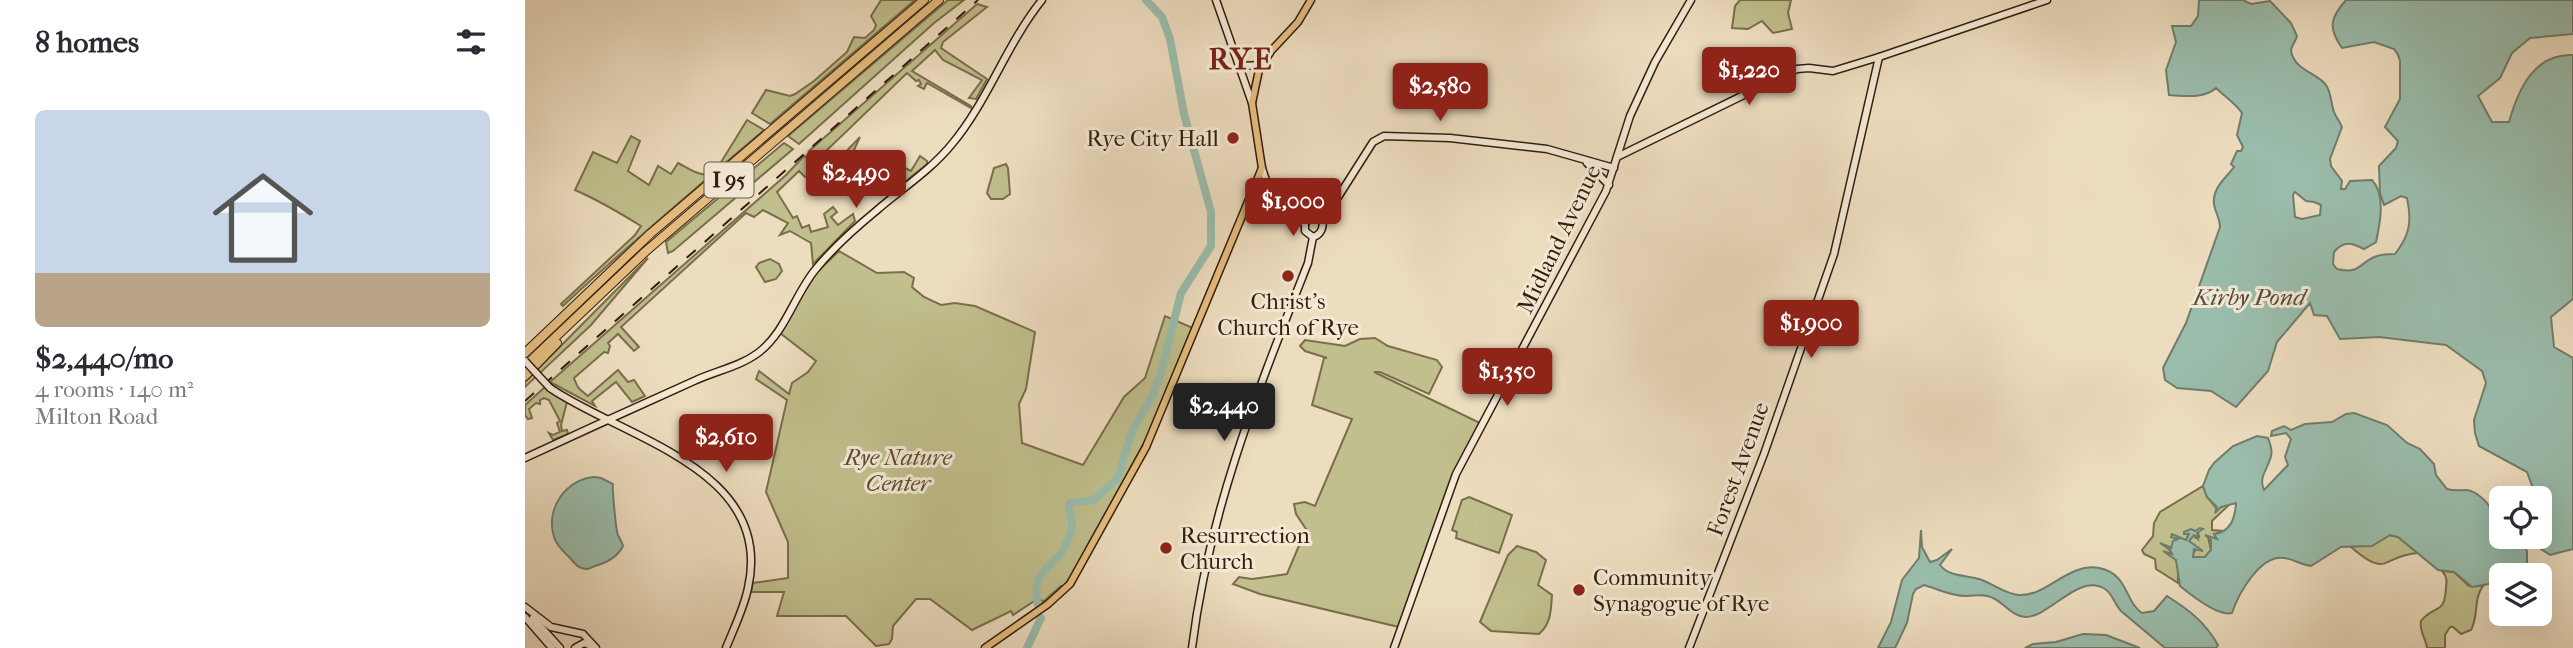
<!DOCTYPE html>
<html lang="en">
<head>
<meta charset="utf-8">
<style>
  body { margin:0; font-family:"IM FELL French Canon",serif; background:#f7f7f7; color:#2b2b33; height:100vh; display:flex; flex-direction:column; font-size:26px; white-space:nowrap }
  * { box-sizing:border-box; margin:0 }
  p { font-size:23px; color:#7c7c81 }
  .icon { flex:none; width:38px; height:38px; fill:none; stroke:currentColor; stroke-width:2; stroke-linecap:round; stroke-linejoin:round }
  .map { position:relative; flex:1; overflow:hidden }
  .details { display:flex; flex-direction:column; background:#fff; width:525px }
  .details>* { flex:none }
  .controls { position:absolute; left:1964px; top:486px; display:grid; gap:14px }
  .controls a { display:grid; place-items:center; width:63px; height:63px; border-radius:10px; background:#fff; box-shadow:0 7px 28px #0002; font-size:35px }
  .price { position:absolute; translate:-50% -60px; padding:0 16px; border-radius:7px; background:#8f2418; color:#fff; font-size:23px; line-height:46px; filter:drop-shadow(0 2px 4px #0008) }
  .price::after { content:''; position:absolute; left:50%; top:42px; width:21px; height:16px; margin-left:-10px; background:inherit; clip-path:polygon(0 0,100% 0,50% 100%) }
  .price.active { background:#222; color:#fff }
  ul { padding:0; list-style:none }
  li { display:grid; align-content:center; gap:14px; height:371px; padding:0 35px }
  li+li { border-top:2px solid #e1e1e2 }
  li span { display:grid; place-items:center; height:217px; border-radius:10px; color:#555 }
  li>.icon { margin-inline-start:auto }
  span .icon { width:126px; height:126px; fill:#fffc; stroke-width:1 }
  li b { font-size:30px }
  h2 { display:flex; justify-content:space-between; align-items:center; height:84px; padding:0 35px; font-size:30px }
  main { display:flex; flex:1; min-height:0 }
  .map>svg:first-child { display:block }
</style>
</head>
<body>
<main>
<section class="details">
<h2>8 homes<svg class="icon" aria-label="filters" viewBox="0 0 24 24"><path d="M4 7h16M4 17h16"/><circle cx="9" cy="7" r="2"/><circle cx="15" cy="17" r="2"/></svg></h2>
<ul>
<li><span style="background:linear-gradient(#c9d6e8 75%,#b9a48a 0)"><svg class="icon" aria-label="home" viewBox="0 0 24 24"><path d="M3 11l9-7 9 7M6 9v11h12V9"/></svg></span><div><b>$2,440/mo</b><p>4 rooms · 140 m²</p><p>Milton Road</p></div></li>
</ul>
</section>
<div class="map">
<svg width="2048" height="648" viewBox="0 0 2048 648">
  <rect width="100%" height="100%" fill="#edddbf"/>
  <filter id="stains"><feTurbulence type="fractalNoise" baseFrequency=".00286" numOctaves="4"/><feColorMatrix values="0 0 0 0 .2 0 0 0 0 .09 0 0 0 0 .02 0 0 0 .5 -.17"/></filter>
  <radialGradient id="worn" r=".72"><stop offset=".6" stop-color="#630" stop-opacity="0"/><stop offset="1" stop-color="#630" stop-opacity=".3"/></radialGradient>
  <g fill="#c0bf8d" stroke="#7a6e4c" stroke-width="2">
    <polygon points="356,0 390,0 245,124 227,113 241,90 265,96 270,94 289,81 322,52 329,37 340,38 349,30 351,25 346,16"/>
    <polygon points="423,0 439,0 409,23 274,144 263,136"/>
    <polygon points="1215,0 1266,0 1263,13 1267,29 1248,33 1237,21 1223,29 1207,28 1210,6"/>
    <polygon points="452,4 462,7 418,42 416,48 462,79 451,99 444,98 457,80 418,60 410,50 387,71 446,106 446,108 402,83 399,89 393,86 396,84 394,80 391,81 382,73 301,151 314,159 335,137 328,152 345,159 341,171 361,179 368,162 386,171 395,156 402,161 402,164 371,189 365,189 284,151"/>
    <path d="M222,120L239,130C171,188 103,245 38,306L36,304L110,235L116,226C95,213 73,200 50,190L68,152L92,163L106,136L115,141L103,171L124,185L133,166L146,174L153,163C165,169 177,179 190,172Z"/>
    <polygon points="259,143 268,149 148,251 143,253 141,242"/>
    <path d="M279,156L326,180L324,181L290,168L286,176L280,177L274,171L252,192L268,218L272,216L277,228L284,225L286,232L303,227L299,214L308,207L312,212L306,217L313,225L328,214L330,221L288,264L286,243L265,231L255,235L263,223L238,210L229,217L221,213L96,327L114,347L109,351L93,334L83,343L85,346L83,353L79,352L49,378C53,389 54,389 63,396L93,370L103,382L109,380L120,396L107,402L91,382L67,401L70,406L25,382L261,175Z"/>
    <polygon points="481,164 483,168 485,194 478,199 466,199 462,193 469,168"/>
    <polygon points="314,251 352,273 379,272 389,278 387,287 399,297 416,305 430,303 450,306 510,332 501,389 494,404 497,443 558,465 599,397 620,378 640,316 668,328 628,426 550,571 539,586 536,586 518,602 514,598 488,615 486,611 447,630 405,599 391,599 368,626 367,639 364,644 351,646 321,616 252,616 259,592 226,592 228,583 263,578 263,542 241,492 262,400 231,379 234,371 264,394 267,383 283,372 291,361 255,333 287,277"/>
    <polygon points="123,258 66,325 0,387 0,382"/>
    <polygon points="245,259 254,264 257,271 251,279 240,282 231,267 234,263"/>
    <polygon points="850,338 863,346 912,360 917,367 904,394 855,372 849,372 955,423 929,474 874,627 735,594 708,584 714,577 727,579 762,574 781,529 771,514 769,504 780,502 790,506 827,419 787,405 799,358 802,358 780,351 775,346 780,340 820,346 835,339"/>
    <polygon points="20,387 42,402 36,425 37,431 42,430 43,434 28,440 24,433 28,435 35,432 32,423 35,421 24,400 19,398 15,400 15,404 11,403 4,409 7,418 3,419 0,415 0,405"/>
    <polygon points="1678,486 1682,497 1692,509 1707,502 1687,521 1687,530 1699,531 1690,534 1690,540 1683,537 1686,550 1680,557 1671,558 1667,555 1672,548 1665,543 1664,538 1669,535 1671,538 1674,537 1673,532 1660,534 1664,534 1661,540 1650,540 1646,548 1642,546 1653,564 1653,583 1631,569 1630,559 1619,554 1617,550 1628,536 1629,523 1635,512"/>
    <polygon points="944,497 987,515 974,553 931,538 932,532 927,530 937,500"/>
    <path d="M1864,535L1873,537L1893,553C1857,555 1864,580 1826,547C1840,543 1851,546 1864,535Z"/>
    <path d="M992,546L1011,552L1021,560L1013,585L1027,595C1026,610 1026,624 1014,634L966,631L955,622L983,555Z"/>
    <path d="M1917,571L1929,572L1944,586H1958C1948,599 1954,616 1946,630L1936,634L1928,627H1925L1920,635V648H1902C1901,638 1894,632 1896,621C1909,604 1920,616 1921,587C1922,580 1922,577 1917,571Z"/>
  </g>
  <g fill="#9abdac" stroke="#717d6c" stroke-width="2" fill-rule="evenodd">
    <path d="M1674,0H1718L1726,4L1745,1L1766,23L1772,36C1771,41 1766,46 1766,51C1770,71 1791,72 1801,85C1806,92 1806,104 1809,112C1811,117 1815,122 1817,127L1805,159L1806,166L1817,181L1816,189H1820L1825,181L1847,180C1861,195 1855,224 1851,242L1839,249C1827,243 1819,240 1809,252L1808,264L1812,269C1836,275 1834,262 1852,256C1858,254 1864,254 1870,254C1885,235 1887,221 1882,198L1876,196L1859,205L1855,193L1854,166L1871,148L1873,141L1860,127L1875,99V61L1873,55L1869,49L1849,42L1817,48C1803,28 1805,18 1821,0H2048V34L2005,38L1987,53L1975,78L1953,96L1967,122H1984C1993,90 2009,53 2048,55V299L2026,317L2029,347L2048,358V549L2025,555L2016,549L2009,537H2014V499H2012L2002,472L1954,446L1950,433L1949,420L1961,383L1957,371L1921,345L1854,337L1815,339L1802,316L1789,315L1785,303L1752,342L1743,371L1711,407L1686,391L1652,388L1640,380L1638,368L1661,323L1695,227C1695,218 1690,212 1689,204C1687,188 1701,178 1709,167L1706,164L1712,151H1716L1718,147L1712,135L1717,113C1709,102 1700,97 1691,88C1679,99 1660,96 1644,95L1641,70L1651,42L1647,26H1666L1673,16ZM1770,192L1781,201L1789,202L1796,205L1795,215L1777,219L1770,217L1768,195Z"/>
    <path d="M1829,413L1862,425L1882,443L1895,449L1909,464L1911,475L1922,489C1930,491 1933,490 1940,490C1952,490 1968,506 1968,517L1976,522V537H1992L2002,551V564L1989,576H1976V582L1947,587L1929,572L1913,570L1873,537L1865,535L1847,546L1816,547L1786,566C1776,565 1769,559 1759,558C1735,554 1713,595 1707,613C1693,617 1666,595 1655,586L1651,560L1638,551L1647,554L1645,550L1635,543L1646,548L1648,541L1653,539L1646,537L1647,534L1661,540L1664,534H1659V532L1666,529L1670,531L1675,528L1678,529L1672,533L1673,539L1669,535L1664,541L1678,551L1669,549L1668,557H1680L1686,550V540L1680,535L1692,539L1689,534C1706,532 1710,518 1711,503L1696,507L1690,513L1692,507L1682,497L1678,486L1684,470L1689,463L1708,446L1732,436L1743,438C1745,444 1748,449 1746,456C1743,469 1733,477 1739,490L1763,465L1760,457L1766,439L1761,433L1746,436L1747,431L1759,426L1766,430L1780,424L1807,422L1821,414Z"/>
    <path d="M69,477L76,478L88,484C87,489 91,531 93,535C95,539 97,542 98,546C93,556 83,562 73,565C69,566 66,568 63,569C55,570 50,564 45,558C39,552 31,545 29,537C20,509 41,479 69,477Z"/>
    <path d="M1396,530L1397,547L1405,562L1412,560L1427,549L1415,565C1424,577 1441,575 1454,579C1467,583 1480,594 1494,595C1521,597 1544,562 1574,568C1604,574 1599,601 1617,613L1629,611L1642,596C1664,610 1680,622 1693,645L1691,648H1640L1596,611C1590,605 1587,593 1580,589C1554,572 1524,618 1500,617C1487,616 1479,603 1468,598C1459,593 1450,596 1441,596C1425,596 1413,589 1399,585L1391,589L1388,594L1382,623L1370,648H1353L1366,622L1377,580L1394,558Z"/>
    <polygon points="1558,634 1581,635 1615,648 1500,648 1508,644 1531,642"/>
  </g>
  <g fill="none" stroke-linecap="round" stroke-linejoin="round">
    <g stroke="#9abdac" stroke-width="8">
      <path d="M513,605C504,566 531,571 543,540C545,535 547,529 547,524C548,515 541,512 545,503L569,500L593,478L607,431L627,397L636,373L656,293L686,246V212L659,114L645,39L637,17L621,0"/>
      <polyline points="502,648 516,618"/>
    </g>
    <g stroke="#341c0c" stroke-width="9">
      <g id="secondary">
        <polyline points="691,0 727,103"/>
        <polyline points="714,66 737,65"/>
        <polyline points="1092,157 1272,69 1284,68 1308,71 1354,57 1522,0"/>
        <polyline points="1062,163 1084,185"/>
        <path d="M737,168C747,199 749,209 780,223"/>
        <polyline points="726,199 748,199"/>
        <polyline points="796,218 808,205 848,142 859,136 925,138 1022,149 1089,168"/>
        <polyline points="780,223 786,217 796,218"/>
        <polyline points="780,223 780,231 788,237"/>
        <path d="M788,237C796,235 800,226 796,218"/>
        <path d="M25,388C98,438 250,469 223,588C219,608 209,628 201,648"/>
        <path d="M0,458C56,432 113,406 169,381C190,371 214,367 233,353C260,333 269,296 290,270C307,249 329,229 351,211C376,189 405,171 427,144C463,101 481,45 517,0"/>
        <polyline points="0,607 26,627 58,634 71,648"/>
        <polyline points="0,617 27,648"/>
        <polyline points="8,618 35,648"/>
        <polyline points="50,648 59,643 69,647"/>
        <path d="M667,648C684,510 733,390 783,263L788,237"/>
        <polyline points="869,648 931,474 1081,191 1105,116 1130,62 1166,0"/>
        <polyline points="1164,648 1239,454 1309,254 1354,57"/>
      </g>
    </g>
    <g stroke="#341c0c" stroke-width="9">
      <polyline id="primary" points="460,648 523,604 545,584 621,447 737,168 727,103 734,70 746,51 773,22 786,0"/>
    </g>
    <g stroke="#341c0c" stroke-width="10">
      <g id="highway">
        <polyline points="0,353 125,234 399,0"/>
        <polyline points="0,366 120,252 414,0"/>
        <polyline points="0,376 32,343"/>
      </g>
    </g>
    <use href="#secondary" stroke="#f3e9d5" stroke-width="6"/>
    <use href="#primary" stroke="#e6be80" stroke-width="6"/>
    <use href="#highway" stroke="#e6be80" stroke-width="8"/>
    <polyline stroke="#341c0c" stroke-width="2" stroke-dasharray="12 12" stroke-linecap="butt" points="0,401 453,0"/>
    <g stroke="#341c0c" stroke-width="9" stroke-linecap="butt">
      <polyline id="secondary-bridge" points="0,361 25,388"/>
    </g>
    <use href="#secondary-bridge" stroke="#f3e9d5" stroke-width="6"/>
  </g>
  <g fill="#8f2418" stroke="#f3e9d5" stroke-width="2.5">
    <circle cx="708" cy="138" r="7"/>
    <circle cx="763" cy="276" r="7"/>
    <circle cx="641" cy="548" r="7"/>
    <circle cx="1054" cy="590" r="7"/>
  </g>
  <g text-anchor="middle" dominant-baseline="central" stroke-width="6" stroke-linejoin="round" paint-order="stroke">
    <rect fill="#f3e9d5" stroke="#6d5a48" stroke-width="2" x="179.5" y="162.5" width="49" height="35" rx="5"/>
    <g font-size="21" font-weight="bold" fill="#341c0c">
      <text x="204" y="180">I 95</text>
    </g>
    <g font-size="23" fill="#341c0c" stroke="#f3e9d5" text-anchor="start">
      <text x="694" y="138" text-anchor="end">Rye City Hall</text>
      <text x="763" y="301" text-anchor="middle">Christ's<tspan x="763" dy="26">Church of Rye</tspan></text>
      <text x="655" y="535">Resurrection<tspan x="655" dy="26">Church</tspan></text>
      <text x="1068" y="577">Community<tspan x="1068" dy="26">Synagogue of Rye</tspan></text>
    </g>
    <g font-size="23" fill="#341c0c" stroke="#f3e9d5">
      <text transform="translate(1034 239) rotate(-64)">Midland Avenue</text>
      <text transform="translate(1213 469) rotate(-70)">Forest Avenue</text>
    </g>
    <g font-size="23" font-style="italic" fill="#5e4d33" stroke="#f3e9d5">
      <text x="373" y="457">Rye Nature<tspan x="373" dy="26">Center</tspan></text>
    </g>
    <g font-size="24" font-style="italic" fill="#534c3c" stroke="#f3e9d5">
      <text x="1724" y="297">Kirby Pond</text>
    </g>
    <g font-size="30" font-weight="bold" letter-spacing="2" fill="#7a1f14" stroke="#f3e9d5">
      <text x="716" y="59">RYE</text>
    </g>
  </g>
  <rect width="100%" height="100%" filter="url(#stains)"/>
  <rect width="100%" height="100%" fill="url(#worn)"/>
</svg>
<div class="controls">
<a><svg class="icon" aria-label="locate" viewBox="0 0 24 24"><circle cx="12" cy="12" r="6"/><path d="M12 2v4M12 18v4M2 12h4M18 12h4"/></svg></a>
<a><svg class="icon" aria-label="layers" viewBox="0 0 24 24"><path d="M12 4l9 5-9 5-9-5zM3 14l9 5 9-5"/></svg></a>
</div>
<b class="price" style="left:1224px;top:107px">$1,220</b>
<b class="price" style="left:915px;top:123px">$2,580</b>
<b class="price" style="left:331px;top:210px">$2,490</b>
<b class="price" style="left:768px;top:238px">$1,000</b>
<b class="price" style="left:1286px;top:360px">$1,900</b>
<b class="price" style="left:982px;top:408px">$1,350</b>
<b class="price active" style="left:699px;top:443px">$2,440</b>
<b class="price" style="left:201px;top:474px">$2,610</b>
</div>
</main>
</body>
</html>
